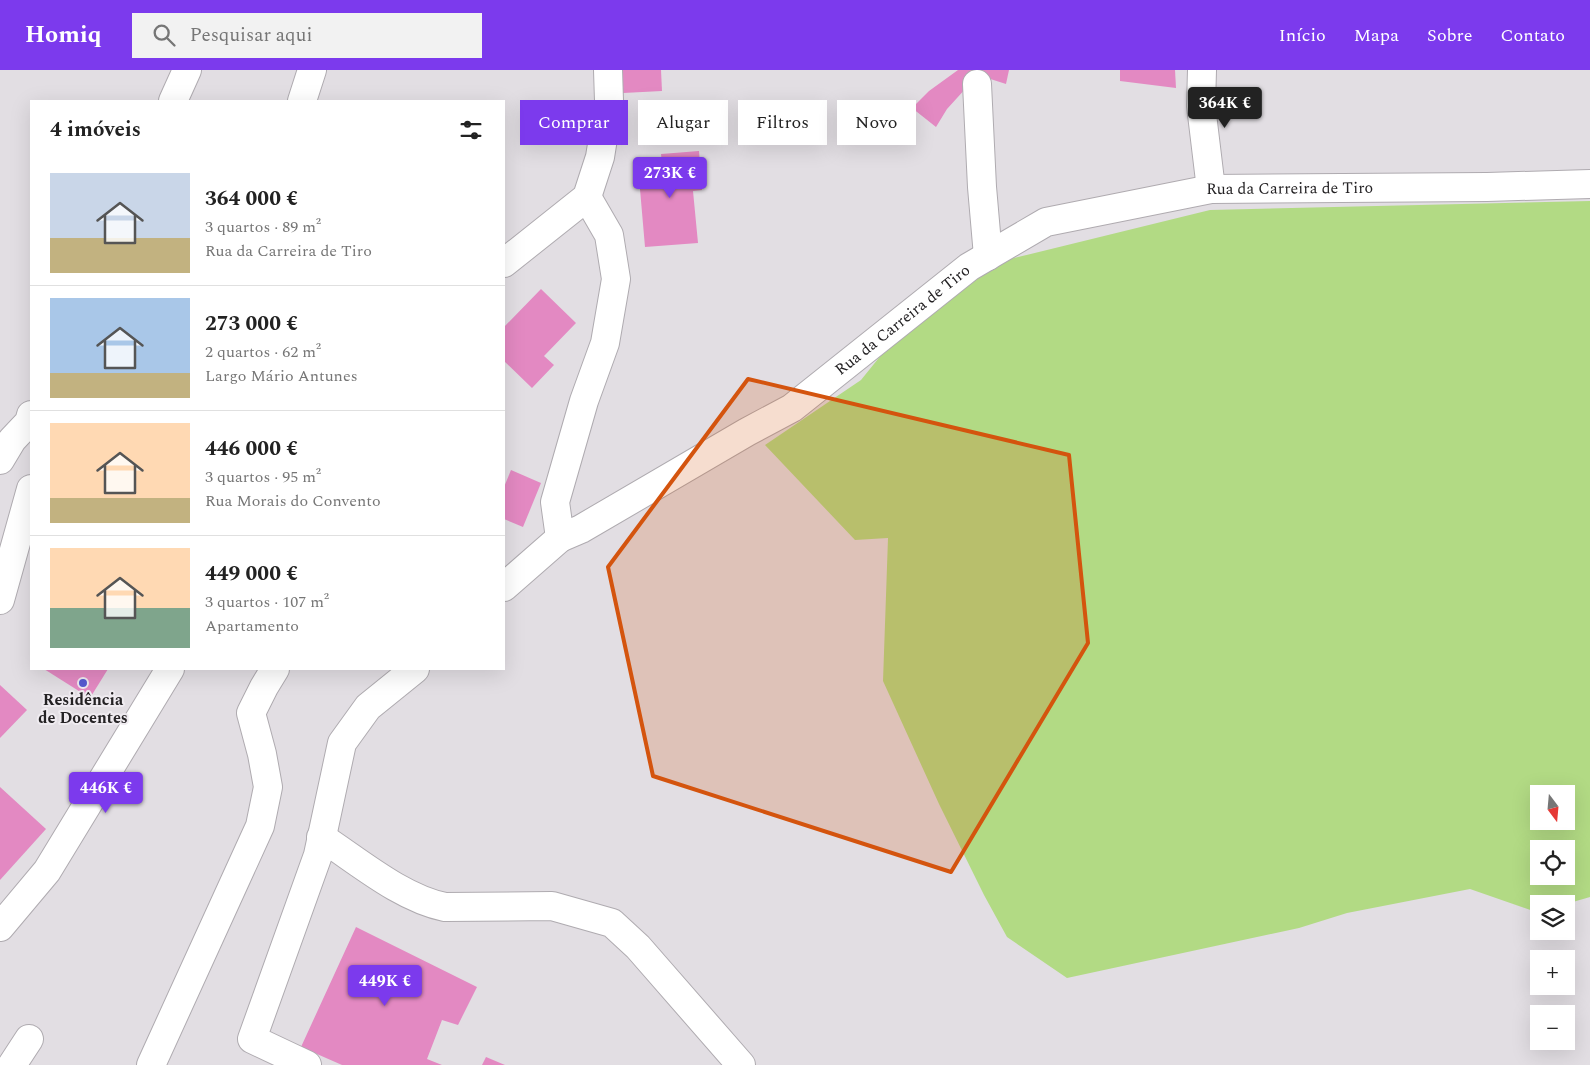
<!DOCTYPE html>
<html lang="pt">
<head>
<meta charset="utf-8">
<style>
  body { margin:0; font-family:Spectral,serif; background:#f2f2f2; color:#222; height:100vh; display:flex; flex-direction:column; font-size:19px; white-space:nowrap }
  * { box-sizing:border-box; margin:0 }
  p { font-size:16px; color:#767676 }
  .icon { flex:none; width:28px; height:28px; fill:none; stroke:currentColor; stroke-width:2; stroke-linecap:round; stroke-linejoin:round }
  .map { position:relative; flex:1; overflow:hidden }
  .details { position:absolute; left:30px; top:30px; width:475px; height:570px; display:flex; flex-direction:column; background:#fff; border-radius:0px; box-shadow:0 5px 20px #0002 }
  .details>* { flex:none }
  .guide { position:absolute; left:520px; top:30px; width:475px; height:45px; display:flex; gap:10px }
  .needle { width:32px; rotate:164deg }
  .controls { position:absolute; left:1530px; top:715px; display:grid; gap:10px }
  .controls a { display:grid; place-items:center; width:45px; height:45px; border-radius:0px; background:#fff; box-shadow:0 5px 20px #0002; font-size:25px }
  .price { position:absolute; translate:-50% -42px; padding:0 11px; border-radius:5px; background:#7c3aed; color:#fff; font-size:16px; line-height:32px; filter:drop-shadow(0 1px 2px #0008) }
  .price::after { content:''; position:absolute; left:50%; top:30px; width:15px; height:11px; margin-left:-8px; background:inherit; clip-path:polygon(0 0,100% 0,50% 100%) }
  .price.on { background:#222; color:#fff }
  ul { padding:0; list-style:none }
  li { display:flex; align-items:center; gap:15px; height:125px; padding:0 20px }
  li+li { border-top:1px solid #e0e0e0 }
  li span { display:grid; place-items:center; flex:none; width:140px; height:100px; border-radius:0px; color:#555 }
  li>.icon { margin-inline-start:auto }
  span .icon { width:60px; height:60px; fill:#fffc; stroke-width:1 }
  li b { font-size:21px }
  h2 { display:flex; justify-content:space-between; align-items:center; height:60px; padding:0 20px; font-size:21px }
  .tag { padding:0 18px; border-radius:0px; background:#fff; box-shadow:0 5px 20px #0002; font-size:18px; line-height:45px }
  .tag.on { background:#7c3aed; color:#fff }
  header { display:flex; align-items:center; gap:30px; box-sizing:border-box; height:70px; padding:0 25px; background:#7c3aed; color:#fff }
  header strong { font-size:24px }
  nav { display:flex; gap:28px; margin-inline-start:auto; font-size:18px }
  .search { width:350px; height:45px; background:#f2f2f2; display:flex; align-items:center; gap:12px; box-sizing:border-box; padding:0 18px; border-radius:0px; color:#767676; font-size:19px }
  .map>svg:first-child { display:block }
</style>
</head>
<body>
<header>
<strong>Homiq</strong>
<div class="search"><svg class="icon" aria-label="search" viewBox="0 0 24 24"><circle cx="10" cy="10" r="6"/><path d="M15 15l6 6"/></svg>Pesquisar aqui</div>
<nav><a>Início</a><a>Mapa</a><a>Sobre</a><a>Contato</a></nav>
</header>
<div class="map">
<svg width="1590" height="995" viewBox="0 0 1590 995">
  <rect width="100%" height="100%" fill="#e2dee3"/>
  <path fill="#b2da84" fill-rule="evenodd" d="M1590,131V827L1566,834H1539V841L1536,842L1470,819L1347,843L1299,858L1067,908L1007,867L984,825L939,734L883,611L888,468L855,470L765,375L861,310L903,258L994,193L1210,140ZM1539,724H1566V751H1539ZM1539,779H1566V806H1539Z"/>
  <g fill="#e389c2">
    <polygon points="622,0 661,0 662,21 623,23"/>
    <polygon points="958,0 971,0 973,1 967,17 947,39 936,57 912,38 929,21"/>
    <polygon points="979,0 1009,0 1006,14 978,5"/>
    <polygon points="1120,0 1175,0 1176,18 1120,11"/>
    <polygon points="699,81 702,120 693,121 698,173 645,177 638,96 662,94 661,84"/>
    <polygon points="541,219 576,253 544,286 554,295 532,318 504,291 504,257"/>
    <polygon points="511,400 541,413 523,457 504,449 504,417"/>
    <polygon points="44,599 108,599 90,628"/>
    <polygon points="0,615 27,640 0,668"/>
    <polygon points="0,717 46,759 0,810"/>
    <polygon points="356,857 477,917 458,955 442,950 427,989 442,995 342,995 301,977"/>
    <polygon points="486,987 505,995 482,995"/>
  </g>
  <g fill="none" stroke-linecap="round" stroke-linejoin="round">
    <g stroke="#afabb0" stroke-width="30">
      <g id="minor">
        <polyline points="1202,0 1201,36 1211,119"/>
        <polyline points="977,14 982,117 988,186"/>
        <polyline points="173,31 187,0"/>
        <polyline points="302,31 312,0"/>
        <path id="s1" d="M587,127L609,165L616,209L605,273L584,331L555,432L560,468L581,459L747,362L792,338L969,197L1046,152L1211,119L1487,117L1590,114"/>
        <polyline points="504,193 587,127 600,87 609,31 608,0"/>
        <polyline points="0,390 12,370 29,352 31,345"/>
        <polyline points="504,517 560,468"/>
        <polyline points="0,530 31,419"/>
        <path d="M321,767C358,791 401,828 445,837L552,836L612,853L638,877L741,995"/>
        <polyline points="0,857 47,801 170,599"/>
        <polyline points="12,995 29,969"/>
        <polyline points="151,995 260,756 268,717 262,684 251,643 264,617 275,599"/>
        <polyline points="307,995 252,969 318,785 342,673 368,637 415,599"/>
      </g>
    </g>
    <use href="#minor" stroke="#fff" stroke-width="28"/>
  </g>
  <path fill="#d4540e" fill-opacity="0.2" stroke="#d4540e" stroke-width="4" stroke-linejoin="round" d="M748,309L1069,385L1088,573L951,802L653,706L608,497Z"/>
  <circle fill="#575ad1" stroke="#efebf0" stroke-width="2" cx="83" cy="613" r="5"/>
  <g text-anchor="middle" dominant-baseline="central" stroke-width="4" stroke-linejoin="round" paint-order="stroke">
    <g font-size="16" fill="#242224" stroke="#efebf0">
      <text stroke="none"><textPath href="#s1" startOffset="1185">Rua da Carreira de Tiro</textPath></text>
      <text stroke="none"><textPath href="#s1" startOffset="764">Rua da Carreira de Tiro</textPath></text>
    </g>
    <g font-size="16" font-weight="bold" fill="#242224" stroke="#efebf0">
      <text x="83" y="630">Residência<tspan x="83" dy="18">de Docentes</tspan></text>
    </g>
  </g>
</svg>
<div class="controls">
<a><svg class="needle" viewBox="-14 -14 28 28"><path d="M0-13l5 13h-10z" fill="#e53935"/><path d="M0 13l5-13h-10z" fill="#767676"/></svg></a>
<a><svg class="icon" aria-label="locate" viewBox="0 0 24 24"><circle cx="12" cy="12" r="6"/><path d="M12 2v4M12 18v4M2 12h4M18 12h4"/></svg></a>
<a><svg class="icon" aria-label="layers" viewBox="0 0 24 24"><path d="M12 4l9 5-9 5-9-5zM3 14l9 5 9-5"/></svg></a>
<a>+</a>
<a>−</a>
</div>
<b class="price on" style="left:1225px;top:59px">364K €</b>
<b class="price" style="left:670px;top:129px">273K €</b>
<b class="price" style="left:106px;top:744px">446K €</b>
<b class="price" style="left:385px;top:937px">449K €</b>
<div class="guide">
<a class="tag on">Comprar</a>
<a class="tag">Alugar</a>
<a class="tag">Filtros</a>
<a class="tag">Novo</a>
</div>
<section class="details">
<h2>4 imóveis<svg class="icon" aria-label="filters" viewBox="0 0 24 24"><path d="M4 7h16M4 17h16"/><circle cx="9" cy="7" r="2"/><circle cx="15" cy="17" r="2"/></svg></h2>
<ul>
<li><span style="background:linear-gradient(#c9d6e8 65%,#c2b280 0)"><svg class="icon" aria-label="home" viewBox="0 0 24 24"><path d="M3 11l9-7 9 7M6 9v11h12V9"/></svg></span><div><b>364 000 €</b><p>3 quartos · 89 m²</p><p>Rua da Carreira de Tiro</p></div></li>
<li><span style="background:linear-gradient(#a9c7e8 75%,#c2b280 0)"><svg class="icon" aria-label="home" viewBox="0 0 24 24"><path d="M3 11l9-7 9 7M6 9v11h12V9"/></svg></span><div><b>273 000 €</b><p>2 quartos · 62 m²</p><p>Largo Mário Antunes</p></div></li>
<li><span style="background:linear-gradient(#ffd9b3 75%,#c2b280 0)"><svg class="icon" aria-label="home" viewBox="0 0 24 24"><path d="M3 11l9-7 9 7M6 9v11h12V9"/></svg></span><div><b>446 000 €</b><p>3 quartos · 95 m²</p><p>Rua Morais do Convento</p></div></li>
<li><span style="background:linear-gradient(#ffd9b3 60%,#7fa58c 0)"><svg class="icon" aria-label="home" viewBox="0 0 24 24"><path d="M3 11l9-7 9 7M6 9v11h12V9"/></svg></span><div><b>449 000 €</b><p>3 quartos · 107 m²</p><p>Apartamento</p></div></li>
</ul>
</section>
</div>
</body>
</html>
